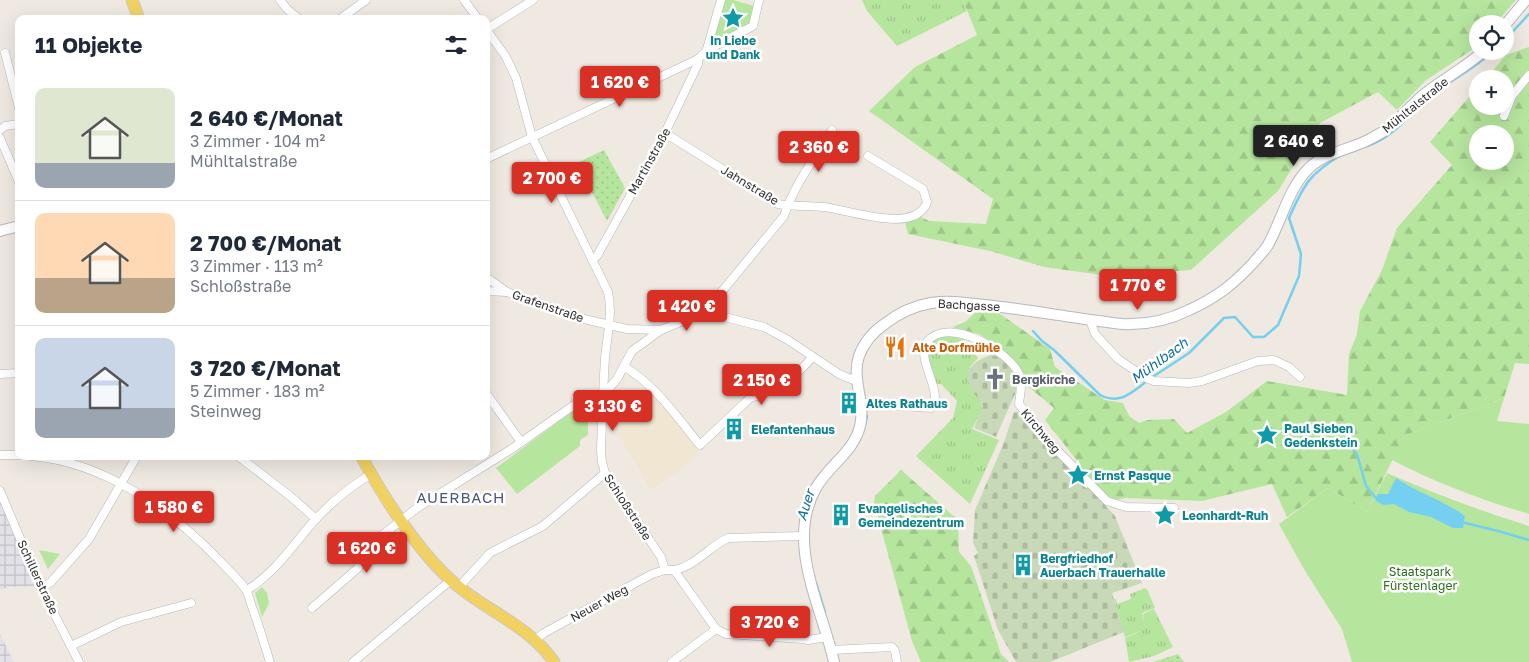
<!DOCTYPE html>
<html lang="de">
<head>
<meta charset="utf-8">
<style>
  body { margin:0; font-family:"Golos Text",sans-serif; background:#f2f2f3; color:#1f2937; height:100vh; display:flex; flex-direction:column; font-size:19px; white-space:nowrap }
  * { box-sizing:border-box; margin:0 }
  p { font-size:16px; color:#747a83 }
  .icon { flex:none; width:28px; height:28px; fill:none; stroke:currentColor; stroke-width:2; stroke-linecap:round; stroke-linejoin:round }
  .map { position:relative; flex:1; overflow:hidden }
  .details { position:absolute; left:15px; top:15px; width:475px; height:445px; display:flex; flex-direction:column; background:#fff; border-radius:10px; box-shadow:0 5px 20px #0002 }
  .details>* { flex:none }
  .fabs { position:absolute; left:1469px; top:15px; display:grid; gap:10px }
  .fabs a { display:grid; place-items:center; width:45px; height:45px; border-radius:50%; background:#fff; box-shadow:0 5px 20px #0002; font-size:25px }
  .price { position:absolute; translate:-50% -42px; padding:0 11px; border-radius:5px; background:#d93025; color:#fff; font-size:16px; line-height:32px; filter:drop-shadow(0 1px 2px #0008) }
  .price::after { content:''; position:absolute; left:50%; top:30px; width:15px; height:11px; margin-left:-8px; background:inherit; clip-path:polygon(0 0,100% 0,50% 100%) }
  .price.selected { background:#222; color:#fff }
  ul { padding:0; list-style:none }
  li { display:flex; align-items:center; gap:15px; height:125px; padding:0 20px }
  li+li { border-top:1px solid #e0e1e3 }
  li span { display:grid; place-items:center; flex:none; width:140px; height:100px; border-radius:10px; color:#555 }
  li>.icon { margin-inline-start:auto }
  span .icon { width:60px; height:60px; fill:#fffc; stroke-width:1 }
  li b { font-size:21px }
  h2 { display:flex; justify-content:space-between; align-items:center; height:60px; padding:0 20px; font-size:21px }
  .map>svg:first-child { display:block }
</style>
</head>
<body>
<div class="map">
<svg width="1529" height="662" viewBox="0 0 1529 662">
  <defs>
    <pattern id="industrial-grid" width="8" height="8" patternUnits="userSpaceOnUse" patternTransform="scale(1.25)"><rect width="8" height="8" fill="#e3e1e8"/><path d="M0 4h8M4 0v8" fill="none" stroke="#c3c1c7"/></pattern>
    <pattern id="grass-tufts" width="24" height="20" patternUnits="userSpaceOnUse" patternTransform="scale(1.25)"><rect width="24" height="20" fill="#b6e59e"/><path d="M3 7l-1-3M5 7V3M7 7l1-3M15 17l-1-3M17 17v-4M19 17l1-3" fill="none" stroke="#9dc588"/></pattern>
    <pattern id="forest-firs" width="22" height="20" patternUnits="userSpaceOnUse" patternTransform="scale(1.25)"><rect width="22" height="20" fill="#b6e59e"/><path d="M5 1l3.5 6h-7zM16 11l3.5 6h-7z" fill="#9dc588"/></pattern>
    <pattern id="cemetery-stones" width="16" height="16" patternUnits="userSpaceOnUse" patternTransform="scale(1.25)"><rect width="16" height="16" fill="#c8d9b8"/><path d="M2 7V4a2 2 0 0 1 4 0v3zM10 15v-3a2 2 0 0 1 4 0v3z" fill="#acbb9e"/></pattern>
    <pattern id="garden-dots" width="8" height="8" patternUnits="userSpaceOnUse" patternTransform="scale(1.25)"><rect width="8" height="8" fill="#b6e59e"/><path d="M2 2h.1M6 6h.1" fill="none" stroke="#9dc588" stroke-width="1.8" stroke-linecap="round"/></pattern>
  </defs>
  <rect width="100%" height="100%" fill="#efe9e1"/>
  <g fill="url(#industrial-grid)">
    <polygon points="0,499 37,586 9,587 0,590"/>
    <polygon points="0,634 14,662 0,662"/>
  </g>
  <polygon fill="#f0e6d1" points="651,391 699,450 691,461 651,490 614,426 634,414 641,401"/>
  <g fill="url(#grass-tufts)">
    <polygon points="862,0 963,0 967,11 897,46 867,11"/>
    <path d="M938,336H962L978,358L970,367L968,374L983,408L972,429L999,440L970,504L916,456L953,418L957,401L941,384H937C930,364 920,351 938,336Z"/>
    <polygon points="39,550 60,554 48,569"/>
    <polygon points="1145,588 1147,589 1155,608 1142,613 1144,624 1143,614 1154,609 1173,647 1154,656 1129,662 1125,638 1146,629 1125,637 1114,599 1116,599 1117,604 1131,599 1130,594"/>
  </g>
  <g fill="url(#forest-firs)" fill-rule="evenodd">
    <polygon points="963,0 1516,0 1495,24 1478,24 1477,43 1473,49 1425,81 1397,110 1378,92 1320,123 1278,191 1191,270 1109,276 1044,267 990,251 908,234 905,222 921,217 929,221 986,224 993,199 869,111 915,67 977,35"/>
    <path d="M1529,47V364L1515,363L1504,398L1404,436L1367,512L1328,488L1287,517L1272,484L1202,501L1125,498L1111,501L1077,465L1079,463L1045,420L1054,408L1024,383L1013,361L1003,350L979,334L952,327L965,322L978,310L993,309L1050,349L1055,367L1105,400L1123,403L1129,416L1139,423L1148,420L1174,419L1187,433L1226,412L1267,381L1347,395L1349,354L1357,334L1360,311L1382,270L1397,228L1452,165L1430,142L1477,88L1478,106H1505V79H1486L1506,55ZM1478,134H1505V161H1478Z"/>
    <polygon points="901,470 958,520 959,552 971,566 1001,654 1009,662 921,662 912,641 874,503 875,496"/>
  </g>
  <g fill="url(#cemetery-stones)">
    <path d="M992,355C1008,358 1016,369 1019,385L996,437L974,428L983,406C978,399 970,388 968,380C965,366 981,358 992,355Z"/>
    <polygon points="1014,412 1018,412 1115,516 1142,583 1112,593 1124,632 1050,662 1016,662 998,630 974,556 978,553 973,543 975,510 1003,445"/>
  </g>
  <g fill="#b6e59e">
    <polygon points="725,0 733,0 754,6 750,24 722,38 714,35"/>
    <path d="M1504,398L1497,421L1529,424V514C1482,500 1436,483 1392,460L1404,436Z"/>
    <polygon points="588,404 588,435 580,440 580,446 517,494 496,468 574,410"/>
    <path d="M1387,473C1433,493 1480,511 1529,526V662H1352L1342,629L1305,571L1279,524L1328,488L1367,512Z"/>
    <polygon points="262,587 267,593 269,603 262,617 255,593"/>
  </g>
  <g fill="url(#garden-dots)">
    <polygon points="604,150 625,188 607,221 577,163"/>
    <polygon points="1178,654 1184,662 1153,662"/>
  </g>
  <path fill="#75cff0" d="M1396,478C1418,493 1443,500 1465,516L1463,528H1453L1431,517L1409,512L1394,504L1384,505L1376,501V498L1378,494H1388Z"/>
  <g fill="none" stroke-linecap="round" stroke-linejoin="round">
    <g stroke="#75cff0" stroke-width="2.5">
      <polyline points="1505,40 1529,14"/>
      <path d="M1367,146C1397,136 1410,112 1433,94C1453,79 1475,68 1493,51"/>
      <path d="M1033,331L1042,341L1054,350L1100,395C1120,405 1131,393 1147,381"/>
      <path d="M1151,378L1189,353L1224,318L1235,317L1253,337H1264L1278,325L1299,276L1301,254L1289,218C1304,184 1310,173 1343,154"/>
      <polyline points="864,429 867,416"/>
      <polyline points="1347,443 1357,454 1366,486 1376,498"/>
      <polyline points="1465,523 1498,531 1529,540"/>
      <polyline points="816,583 825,612"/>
    </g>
    <g stroke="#b4b7c1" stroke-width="9">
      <g id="street">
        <polyline points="280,0 287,9 299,19"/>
        <polyline points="464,0 478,19"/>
        <polyline points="340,19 366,0"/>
        <path d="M486,29L506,57L516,78L532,137L608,292C613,314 607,335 605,358C603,389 602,420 601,451L602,462L605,473L661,557L665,570H674L716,629L726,634L803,639L808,640L827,637"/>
        <polyline points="487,29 533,0"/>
        <polyline points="707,49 721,0"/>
        <polyline points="5,53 19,108"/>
        <polyline points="1504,116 1512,96 1529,75"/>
        <polyline points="0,130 5,126 19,124"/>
        <path d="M665,133L778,204C793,207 809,205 824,207C849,210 916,235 927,202L923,189L868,156"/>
        <polyline points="0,138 19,182"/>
        <path d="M486,159L698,59C713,44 735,36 753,26L759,0"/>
        <polyline points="592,260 597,256 665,133 698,64 698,59"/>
        <polyline points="486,277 507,292"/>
        <polyline points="486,291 507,292 584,319 627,329 661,330 705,312 764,327 788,340 839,374 856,381"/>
        <path d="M705,312L784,216C794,185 815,158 832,130"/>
        <polyline points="1090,320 1095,334 1118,359 1146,378 1154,381 1189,383 1202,381 1258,361 1274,360 1289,367 1300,377"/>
        <path d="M625,367C656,386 677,417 700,445L750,398C772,392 799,375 812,357"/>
        <polyline points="0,374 19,373"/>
        <polyline points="486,393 521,442"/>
        <path d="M861,403L931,408L934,405C940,386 916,358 927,342C947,315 1009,351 1019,374C1023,384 1020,394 1019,404L1049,442L1107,501L1126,507L1174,508"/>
        <polyline points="0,455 19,455"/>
        <path d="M31,456C104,462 170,509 220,561C228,570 239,579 246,590C249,595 250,602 252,607C259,625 264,644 270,662"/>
        <polyline points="238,456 290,496 316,519"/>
        <polyline points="0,491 41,588 79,662"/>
        <path d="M674,570C696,566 708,547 728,538L803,536"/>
        <polyline points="459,587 490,553 543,526 605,473"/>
        <polyline points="41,588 51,582 89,539 137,456"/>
        <path d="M247,590C275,573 293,545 314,521C331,502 350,487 371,474"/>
        <path d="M312,608L358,568C364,560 360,553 367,547L417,508L513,448L574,405L589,398L603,395L617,379L632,351L661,330"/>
        <polyline points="535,640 544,633 652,574 665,570"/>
        <polyline points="71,646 121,622 191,603"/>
        <polyline points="831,650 892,647 895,651 897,662"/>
        <polyline points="353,662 451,580"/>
        <polyline points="672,662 716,629"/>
      </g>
    </g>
    <g stroke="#b4b7c1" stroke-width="12">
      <g id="secondary">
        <polyline points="1505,25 1526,0"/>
        <polyline points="0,231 19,226"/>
        <path d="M834,662C822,607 785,543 816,488C828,466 854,452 860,426C866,402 851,380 859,356C864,342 874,331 886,323C899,313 914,306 931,303C949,300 967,303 985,305C1023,309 1061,316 1099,321C1109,322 1121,325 1131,324C1151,324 1171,319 1189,310C1216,298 1234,284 1254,262C1259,256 1264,251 1268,245C1282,220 1288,189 1309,168C1327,151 1351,150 1372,138C1393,128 1405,111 1422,96C1442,80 1464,68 1484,51"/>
      </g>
    </g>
    <g stroke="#c9c9c9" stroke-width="13">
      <g id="primary">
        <polyline points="132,0 139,19"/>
        <path d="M361,456C384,498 422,558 459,587C491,613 530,627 554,662"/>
      </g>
    </g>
    <use href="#street" stroke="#fff" stroke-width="8"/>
    <use href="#secondary" stroke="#fff" stroke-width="10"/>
    <use href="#primary" stroke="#f2d163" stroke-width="11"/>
  </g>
  <defs>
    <g id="sight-bare" transform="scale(1.725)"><path d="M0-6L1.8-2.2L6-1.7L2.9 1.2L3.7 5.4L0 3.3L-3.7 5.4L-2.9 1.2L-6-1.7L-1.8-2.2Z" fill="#0f9aa8" stroke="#fff" stroke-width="2.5" paint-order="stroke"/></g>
    <g id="restaurant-bare" transform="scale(1.725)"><path d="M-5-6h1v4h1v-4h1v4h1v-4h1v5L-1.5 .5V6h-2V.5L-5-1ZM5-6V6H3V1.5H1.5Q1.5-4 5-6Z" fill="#e8710a" stroke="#fff" stroke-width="2.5" paint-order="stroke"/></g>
    <g id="church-bare" transform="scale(1.725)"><path d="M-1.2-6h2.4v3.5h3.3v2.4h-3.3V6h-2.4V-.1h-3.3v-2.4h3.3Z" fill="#6b7280" stroke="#fff" stroke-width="2.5" paint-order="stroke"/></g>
    <g id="building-bare" transform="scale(1.725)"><path d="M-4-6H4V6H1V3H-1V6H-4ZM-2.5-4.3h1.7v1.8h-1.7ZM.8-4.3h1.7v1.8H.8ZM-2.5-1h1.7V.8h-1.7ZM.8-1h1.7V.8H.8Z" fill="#0f9aa8" stroke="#fff" stroke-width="2.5" paint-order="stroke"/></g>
  </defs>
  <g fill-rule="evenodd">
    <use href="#sight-bare" x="733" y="18"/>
    <use href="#restaurant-bare" x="895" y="347"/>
    <use href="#church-bare" x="995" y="379"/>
    <use href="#building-bare" x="849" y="403"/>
    <use href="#building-bare" x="734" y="429"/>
    <use href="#sight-bare" x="1267" y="435"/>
    <use href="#sight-bare" x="1078" y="475"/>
    <use href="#building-bare" x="841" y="515"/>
    <use href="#sight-bare" x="1165" y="515"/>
    <use href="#building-bare" x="1023" y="565"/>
  </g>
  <g text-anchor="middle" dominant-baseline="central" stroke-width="5" stroke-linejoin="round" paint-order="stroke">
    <g font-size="12" font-weight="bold" fill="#0d838f" stroke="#fff" text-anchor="start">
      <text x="733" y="40" text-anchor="middle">In Liebe<tspan x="733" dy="14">und Dank</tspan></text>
      <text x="866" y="403">Altes Rathaus</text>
      <text x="1284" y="428">Paul Sieben<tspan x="1284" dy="14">Gedenkstein</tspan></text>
      <text x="751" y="429">Elefantenhaus</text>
      <text x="1094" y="475">Ernst Pasque</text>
      <text x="858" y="508">Evangelisches<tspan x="858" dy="14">Gemeindezentrum</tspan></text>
      <text x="1182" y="515">Leonhardt-Ruh</text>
      <text x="1040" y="558">Bergfriedhof<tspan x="1040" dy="14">Auerbach Trauerhalle</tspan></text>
    </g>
    <g font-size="12" fill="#2e2e2e" stroke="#fff">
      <text transform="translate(1415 105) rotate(-39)">Mühltalstraße</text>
      <text transform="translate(649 161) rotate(-61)">Martinstraße</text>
      <text transform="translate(750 185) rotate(31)">Jahnstraße</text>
      <text transform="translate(969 305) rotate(3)">Bachgasse</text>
      <text transform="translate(548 306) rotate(19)">Grafenstraße</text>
      <text transform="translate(1041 431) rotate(50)">Kirchweg</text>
      <text transform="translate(628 507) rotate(57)">Schloßstraße</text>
      <text transform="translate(38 577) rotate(65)">Schillerstraße</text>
      <text transform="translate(599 603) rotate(-29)">Neuer Weg</text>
    </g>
    <g font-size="12" font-weight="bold" fill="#c56008" stroke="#fff" text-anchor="start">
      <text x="912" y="347">Alte Dorfmühle</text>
    </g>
    <g font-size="12" font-weight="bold" fill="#5b616d" stroke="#fff" text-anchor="start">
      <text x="1012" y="379">Bergkirche</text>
    </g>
    <g font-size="12" fill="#2c6e1b" stroke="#fff">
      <text x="1420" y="571">Staatspark<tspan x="1420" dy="14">Fürstenlager</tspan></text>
    </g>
    <g font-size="14" font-style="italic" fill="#0d6fa3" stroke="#fff">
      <text transform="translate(1159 360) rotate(-36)">Mühlbach</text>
      <text transform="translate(805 505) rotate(-72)">Auer</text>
    </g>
    <g font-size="15" letter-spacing="1" fill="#4d5680" stroke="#fff">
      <text x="461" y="497">AUERBACH</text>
    </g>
  </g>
</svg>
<div class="fabs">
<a><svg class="icon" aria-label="locate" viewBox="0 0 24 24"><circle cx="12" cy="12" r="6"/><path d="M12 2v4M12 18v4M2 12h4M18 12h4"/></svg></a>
<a>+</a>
<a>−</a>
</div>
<b class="price" style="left:620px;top:108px">1 620 €</b>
<b class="price selected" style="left:1294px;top:167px">2 640 €</b>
<b class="price" style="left:819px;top:173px">2 360 €</b>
<b class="price" style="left:552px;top:204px">2 700 €</b>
<b class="price" style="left:1138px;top:311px">1 770 €</b>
<b class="price" style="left:687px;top:332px">1 420 €</b>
<b class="price" style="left:762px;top:406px">2 150 €</b>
<b class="price" style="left:613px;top:432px">3 130 €</b>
<b class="price" style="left:174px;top:533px">1 580 €</b>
<b class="price" style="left:367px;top:574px">1 620 €</b>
<b class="price" style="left:770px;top:648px">3 720 €</b>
<section class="details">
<h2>11 Objekte<svg class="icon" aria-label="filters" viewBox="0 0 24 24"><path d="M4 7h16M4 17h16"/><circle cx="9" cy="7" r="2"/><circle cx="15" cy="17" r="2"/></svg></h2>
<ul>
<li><span style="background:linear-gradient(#dfe7d0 75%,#9aa5b1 0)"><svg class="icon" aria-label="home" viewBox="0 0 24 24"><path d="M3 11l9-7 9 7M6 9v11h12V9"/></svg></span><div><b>2 640 €/Monat</b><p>3 Zimmer · 104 m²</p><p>Mühltalstraße</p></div></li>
<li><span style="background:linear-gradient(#ffd9b3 65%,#b9a48a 0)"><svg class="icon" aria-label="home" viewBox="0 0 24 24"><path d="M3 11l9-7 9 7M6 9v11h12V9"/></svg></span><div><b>2 700 €/Monat</b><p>3 Zimmer · 113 m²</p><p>Schloßstraße</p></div></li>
<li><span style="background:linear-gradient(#c9d6e8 70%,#9aa5b1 0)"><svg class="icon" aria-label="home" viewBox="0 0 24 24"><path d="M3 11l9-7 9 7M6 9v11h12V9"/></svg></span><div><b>3 720 €/Monat</b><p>5 Zimmer · 183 m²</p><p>Steinweg</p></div></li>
</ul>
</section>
</div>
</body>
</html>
